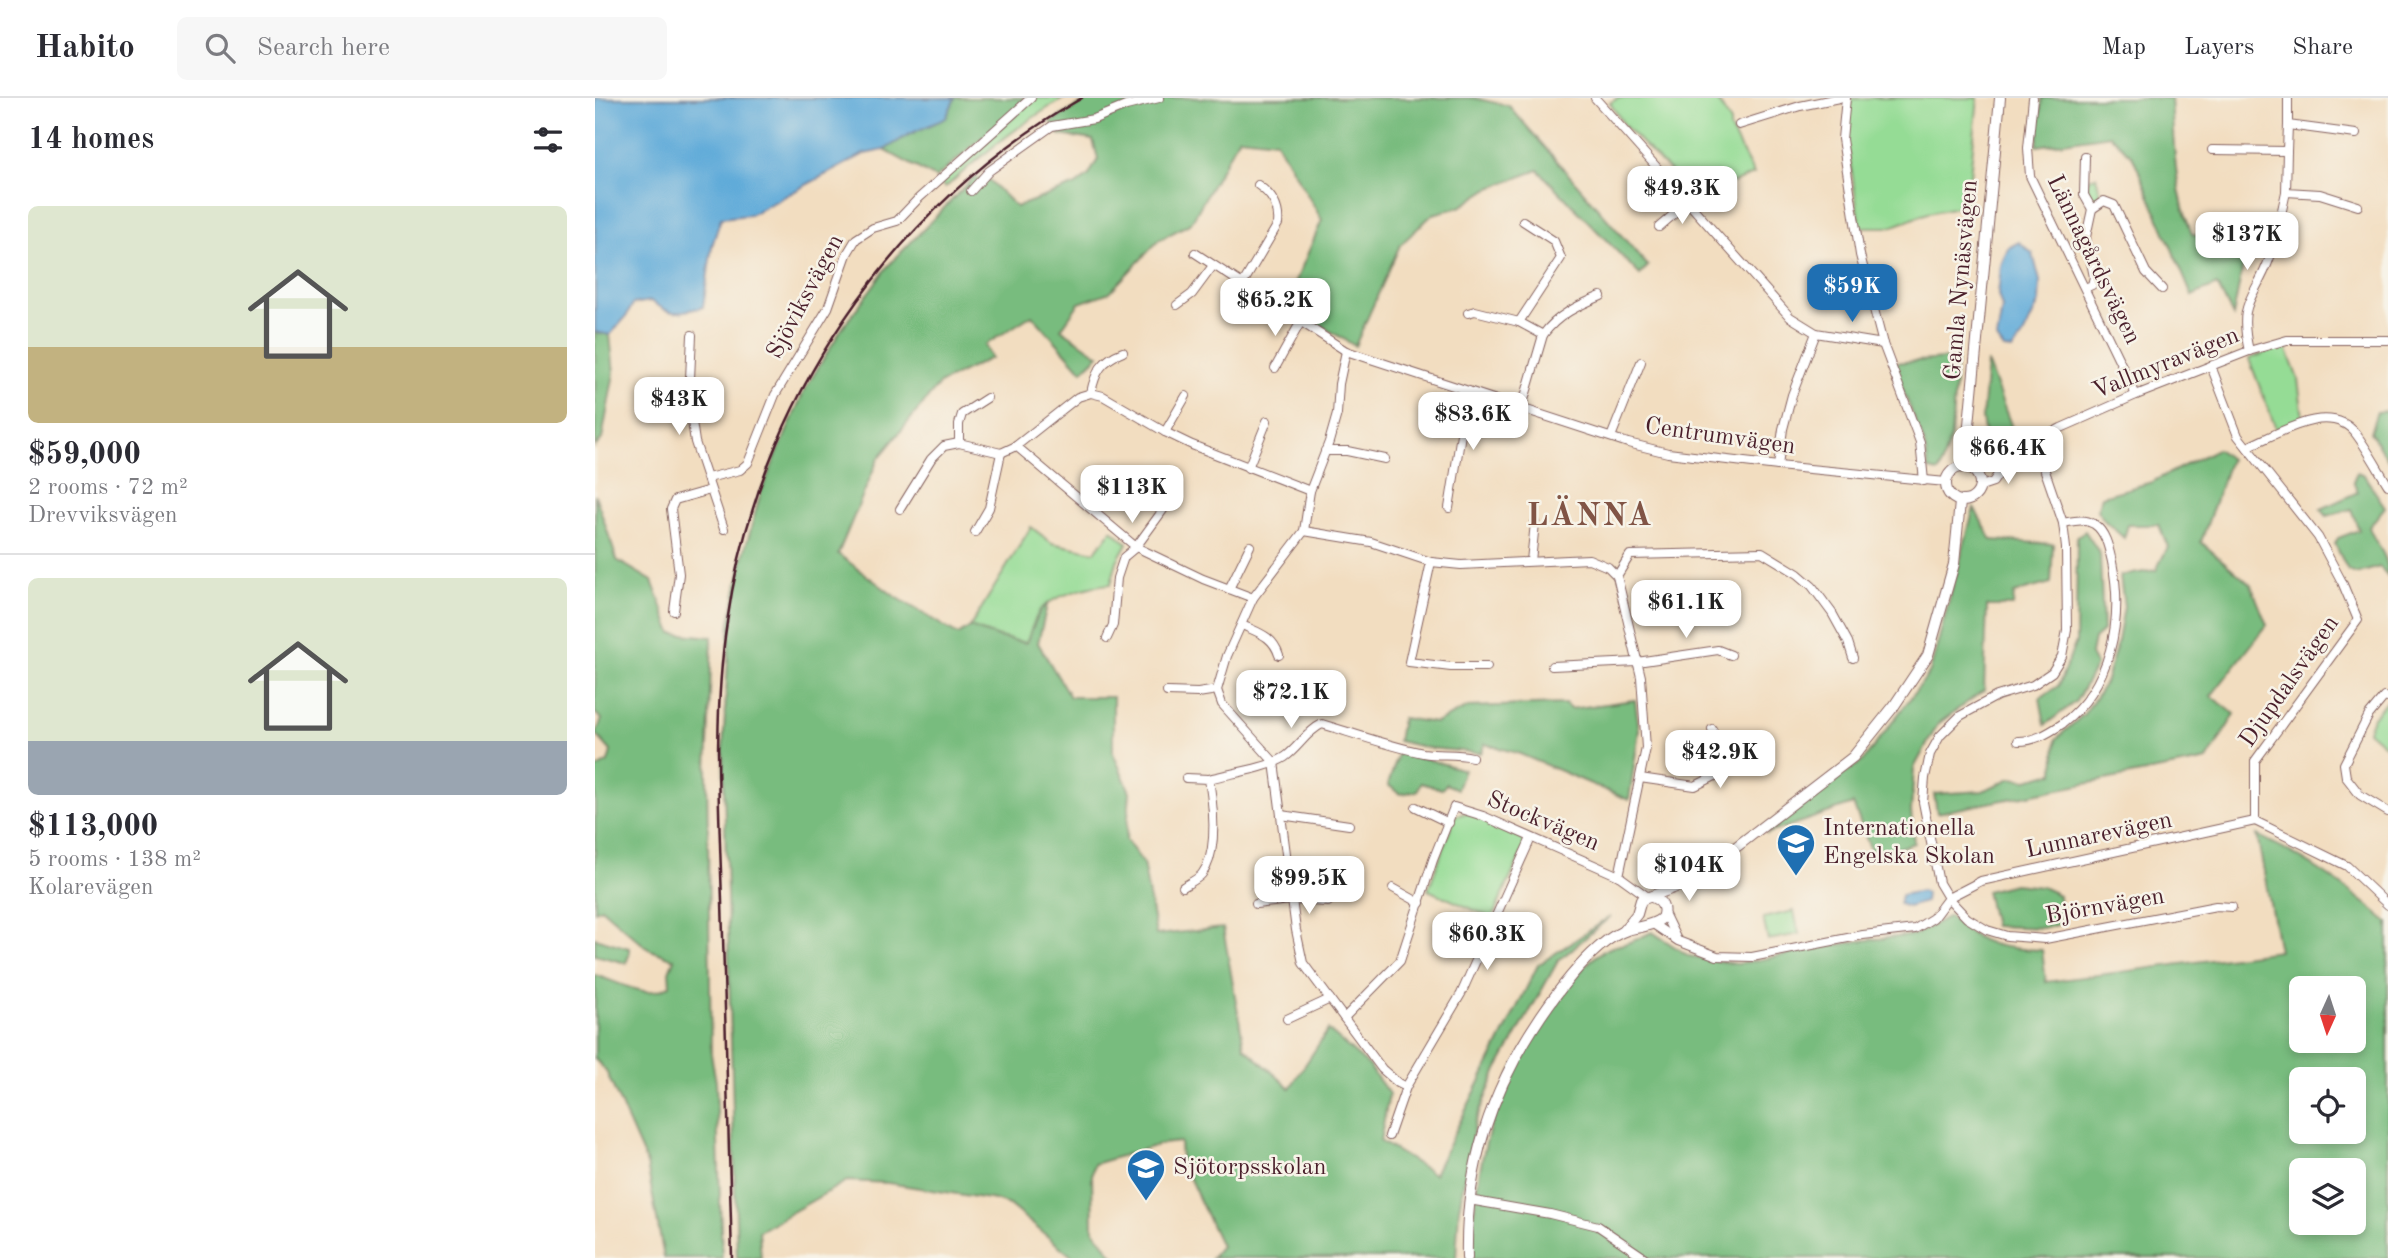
<!DOCTYPE html>
<html lang="en">
<head>
<meta charset="utf-8">
<style>
  body { margin:0; font-family:"Old Standard TT",serif; background:#f7f7f7; color:#2b2b33; height:100vh; display:flex; flex-direction:column; font-size:26px; white-space:nowrap }
  * { box-sizing:border-box; margin:0 }
  p { font-size:23px; color:#7c7c81 }
  .icon { flex:none; width:38px; height:38px; fill:none; stroke:currentColor; stroke-width:2; stroke-linecap:round; stroke-linejoin:round }
  .map { position:relative; flex:1; overflow:hidden }
  .details { display:flex; flex-direction:column; background:#fff; width:595px }
  .details>* { flex:none }
  .needle { width:46px; rotate:183deg }
  .buttons { position:absolute; left:1694px; top:878px; display:grid; gap:14px }
  .buttons a { display:grid; place-items:center; width:77px; height:77px; border-radius:10px; background:#fff; box-shadow:0 4px 10px #0003; font-size:35px }
  .price { position:absolute; translate:-50% -60px; padding:0 16px; border-radius:14px; background:#fff; color:#222; font-size:23px; line-height:46px; filter:drop-shadow(0 2px 4px #0008) }
  .price::after { content:''; position:absolute; left:50%; top:42px; width:21px; height:16px; margin-left:-10px; background:inherit; clip-path:polygon(0 0,100% 0,50% 100%) }
  .price.active { background:#1f6fb2; color:#fff }
  ul { padding:0; list-style:none }
  li { display:grid; align-content:center; gap:14px; height:371px; padding:0 28px }
  li+li { border-top:2px solid #e1e1e2 }
  li span { display:grid; place-items:center; height:217px; border-radius:10px; color:#555 }
  li>.icon { margin-inline-start:auto }
  span .icon { width:126px; height:126px; fill:#fffc; stroke-width:1 }
  li b { font-size:30px }
  h2 { display:flex; justify-content:space-between; align-items:center; height:84px; padding:0 28px; font-size:30px }
  header { display:flex; align-items:center; gap:42px; box-sizing:border-box; height:98px; padding:0 35px; background:#fff; border-bottom:2px solid #e1e1e2 }
  header strong { font-size:33px }
  nav { display:flex; gap:38px; margin-inline-start:auto; font-size:24px }
  .search { width:490px; height:63px; background:#f7f7f7; display:flex; align-items:center; gap:18px; box-sizing:border-box; padding:0 24px; border-radius:10px; color:#7c7c81; font-size:26px }
  main { display:flex; flex:1; min-height:0 }
  .map>svg:first-child { display:block }
</style>
</head>
<body>
<header>
<strong>Habito</strong>
<div class="search"><svg class="icon" aria-label="search" viewBox="0 0 24 24"><circle cx="10" cy="10" r="6"/><path d="M15 15l6 6"/></svg>Search here</div>
<nav><a>Map</a><a>Layers</a><a>Share</a></nav>
</header>
<main>
<section class="details">
<h2>14 homes<svg class="icon" aria-label="filters" viewBox="0 0 24 24"><path d="M4 7h16M4 17h16"/><circle cx="9" cy="7" r="2"/><circle cx="15" cy="17" r="2"/></svg></h2>
<ul>
<li><span style="background:linear-gradient(#dfe7d0 65%,#c2b280 0)"><svg class="icon" aria-label="home" viewBox="0 0 24 24"><path d="M3 11l9-7 9 7M6 9v11h12V9"/></svg></span><div><b>$59,000</b><p>2 rooms · 72 m²</p><p>Drevviksvägen</p></div></li>
<li><span style="background:linear-gradient(#dfe7d0 75%,#9aa5b1 0)"><svg class="icon" aria-label="home" viewBox="0 0 24 24"><path d="M3 11l9-7 9 7M6 9v11h12V9"/></svg></span><div><b>$113,000</b><p>5 rooms · 138 m²</p><p>Kolarevägen</p></div></li>
</ul>
</section>
<div class="map">
<svg width="1793" height="1160" viewBox="0 0 1793 1160">
  <rect width="100%" height="100%" fill="#f7f3e8"/>
  <filter id="ink" filterUnits="userSpaceOnUse"><feTurbulence type="fractalNoise" baseFrequency=".0143" numOctaves="2"/><feDisplacementMap in="SourceGraphic" scale="14" xChannelSelector="R" yChannelSelector="G"/><feConvolveMatrix kernelMatrix="1 2 1 2 8 2 1 2 1" color-interpolation-filters="sRGB"/></filter>
  <filter id="wash" filterUnits="userSpaceOnUse"><feTurbulence type="fractalNoise" baseFrequency=".00686" numOctaves="4" result="noise"/><feDisplacementMap in="SourceGraphic" scale="28" xChannelSelector="R" yChannelSelector="G"/><feGaussianBlur stdDeviation="1.57" result="paint"/><feColorMatrix in="noise" values="0 0 0 0 0 0 0 0 0 0 0 0 0 0 0 0 0 1.4 0 .05"/><feComposite in="paint" operator="in"/></filter>
  <g filter="url(#wash)">
    <rect width="100%" height="100%" fill="#f2ddc0"/>
    <g fill="#95dc95" stroke="#707e60" stroke-width="2">
      <path d="M440,0H470C427,24 386,57 350,90L344,84Z"/>
      <polygon points="1023,0 1121,0 1135,23 1135,31 1159,76 1101,100 1030,28 1015,5"/>
      <polygon points="1277,0 1383,0 1372,107 1333,115 1296,129 1265,129 1252,41 1256,1"/>
      <polygon points="1501,78 1507,102 1498,107 1492,96 1493,81"/>
      <polygon points="1690,247 1703,281 1708,320 1681,331 1654,261"/>
      <path d="M436,429L457,445L500,454L517,432L532,445L522,463L516,486C498,487 454,498 444,514C439,522 435,535 431,545L403,539L375,529Z"/>
      <polygon points="1791,604 1793,604 1793,650 1773,633 1778,619"/>
      <polygon points="874,714 933,742 897,820 833,792 860,718"/>
      <polygon points="1199,813 1204,836 1173,842 1168,820"/>
    </g>
    <g fill="#78bc7e" stroke="#616e54" stroke-width="2" fill-rule="evenodd">
      <polygon points="360,0 432,0 341,80 289,52 315,36 351,20"/>
      <polygon points="496,0 879,0 914,8 1053,168 1045,177 943,72 893,91 865,109 838,116 805,147 760,248 691,206 727,122 681,43 644,39 596,125 564,142 515,194 484,205 466,231 504,257 487,273 437,217 390,247 396,260 344,286 283,361 243,456 298,497 363,537 375,529 403,539 431,545 445,512 452,507 443,545 475,599 518,599 518,655 535,694 531,742 548,765 561,837 628,830 649,949 695,990 733,932 773,967 794,996 785,1043 839,1076 943,867 1016,818 963,863 902,972 880,1024 864,1110 861,1160 616,1160 626,1148 586,1062 585,1044 566,1046 499,1066 497,1076 498,1131 520,1160 479,1160 414,1107 400,1102 293,1085 252,1083 164,1133 166,1160 142,1160 128,652 135,525 148,459 166,394 209,293 246,232 292,169 378,80 393,81 421,109 481,87 494,77 503,61 498,42 465,37 456,24"/>
      <path d="M1447,0H1576C1579,46 1579,93 1597,136L1627,141L1628,160L1649,162L1638,218L1622,187L1597,198L1538,59L1515,37L1442,48Z"/>
      <polygon points="0,234 15,237 19,275 7,341 0,349"/>
      <polygon points="1362,260 1356,338 1344,374 1334,372 1329,344 1297,265"/>
      <polygon points="1392,264 1416,327 1418,345 1408,351 1392,350 1387,321"/>
      <polygon points="1793,313 1793,362 1775,334 1782,314"/>
      <polygon points="1622,351 1635,361 1606,444 1656,487 1672,527 1616,598 1640,616 1612,662 1342,715 1339,696 1388,693 1416,680 1432,682 1459,675 1461,641 1489,616 1510,585 1523,543 1529,509 1525,478 1561,472 1573,449 1564,427 1533,427 1529,440 1510,423 1502,412 1507,398 1557,384"/>
      <path d="M1762,374L1769,377L1790,409L1774,429C1782,451 1793,454 1793,478L1785,469L1761,476L1753,473L1740,446L1743,440L1764,432L1756,411L1732,418L1726,411L1763,394L1758,383Z"/>
      <path d="M0,396L22,462L57,483L77,535L117,539L112,674L116,956L121,984L127,1160H69L52,1066L11,973L0,961V877C24,884 53,903 75,887L74,874L79,861L53,851L6,810L0,813V671L13,664L16,653L1,636L7,621L0,615Z"/>
      <polygon points="1379,410 1397,442 1458,446 1456,485 1419,495 1418,508 1392,508 1389,592 1343,626 1319,670 1316,713 1319,745 1278,758 1258,706 1171,736 1222,694 1268,663 1335,574"/>
      <polygon points="1490,433 1505,456 1508,533 1499,541 1496,556 1501,568 1481,603 1450,627 1445,600 1463,588 1481,544 1482,438"/>
      <polygon points="1040,602 1044,632 1034,702 925,656 890,646 886,655 833,650 803,643 807,620 841,625 873,609 970,606 975,611"/>
      <polygon points="804,653 869,672 862,691 851,686 847,691 826,685 822,693 806,696 793,687"/>
      <path d="M1662,737C1713,761 1750,788 1793,824V1160H877C877,1085 894,1004 936,940C944,927 955,914 964,901C977,883 995,857 1017,849C1022,847 1028,847 1032,845C1041,842 1049,838 1057,834L1094,858L1142,866L1264,843L1320,837L1354,818C1385,849 1405,850 1447,852L1451,884L1684,853ZM1706,891H1759V943H1706ZM1706,982H1759V1034H1706ZM1706,1073H1759V1125H1706Z"/>
      <polygon points="1419,786 1447,789 1464,797 1465,826 1451,830 1399,828 1391,793"/>
      <polygon points="0,840 34,850 34,857 31,865 0,857"/>
    </g>
    <g fill="#61abd9" stroke="#566582" stroke-width="2">
      <path d="M0,0H360L351,20L315,36L289,52L269,56L155,117L126,120L117,148L108,209C82,215 78,219 56,203L38,206L31,219L15,237L0,234Z"/>
      <polygon points="1424,144 1438,156 1445,183 1444,204 1428,238 1417,252 1409,251 1402,241 1407,210 1403,197 1406,167 1413,150"/>
      <polygon points="1326,793 1331,795 1330,804 1313,809 1304,806 1306,797"/>
    </g>
  </g>
  <g filter="url(#ink)">
    <g fill="none" stroke-linecap="round" stroke-linejoin="round">
      <g stroke="#85625f" stroke-width="10">
        <g id="minor">
          <polyline points="1000,0 1195,219 1221,235 1288,246"/>
          <polyline points="1251,0 1247,41 1265,157 1288,246 1325,344 1329,383"/>
          <polyline points="1438,0 1433,50 1435,78 1541,297"/>
          <polyline points="1693,0 1693,27 1761,36"/>
          <polyline points="1144,27 1205,8 1244,0"/>
          <polyline points="1617,52 1692,53 1693,27"/>
          <polyline points="1692,53 1691,94 1725,96 1763,108"/>
          <polyline points="1490,59 1489,97 1497,111 1509,103 1519,107 1551,174 1567,191"/>
          <polyline points="376,93 394,73 457,28 499,21 531,8 564,0"/>
          <polyline points="1629,121 1685,122"/>
          <polyline points="1064,129 1093,104"/>
          <polyline points="600,155 751,253 1033,345 1073,355 1183,368 1351,384"/>
          <path d="M647,187L683,126C685,108 676,96 663,87"/>
          <polyline points="1490,190 1497,187 1499,179 1491,139 1497,111"/>
          <polyline points="582,207 597,196 617,169"/>
          <polyline points="873,215 880,213 924,224 966,160 959,143 928,123"/>
          <path d="M924,224L948,237C962,217 984,207 1006,198"/>
          <polyline points="97,237 94,303 100,344 129,431"/>
          <polyline points="751,253 744,286 742,316 734,344 715,393 709,433 658,500 632,558 622,592 627,606 679,664 701,832 708,865 787,971 803,985 811,989"/>
          <path d="M1654,253C1642,201 1660,202 1675,159C1682,138 1686,116 1691,94"/>
          <polyline points="1616,268 1643,338 1723,439 1747,484 1763,522 1660,663 1660,723"/>
          <polyline points="680,270 705,225"/>
          <path d="M496,295C500,274 507,262 528,254"/>
          <polyline points="927,309 948,237"/>
          <polyline points="570,334 591,298"/>
          <polyline points="1016,339 1046,264"/>
          <polyline points="1440,344 1468,425 1471,450 1472,532 1467,558 1457,574 1438,587 1402,598 1365,618 1345,638 1335,656 1330,680 1328,704 1344,785 1353,800 1372,820 1392,832 1412,838 1450,841 1621,808 1637,809"/>
          <polyline points="364,345 364,326 367,316 392,300"/>
          <polyline points="421,348 541,449 608,481 658,500"/>
          <path d="M1652,349C1683,336 1735,302 1761,336C1773,352 1783,371 1793,387"/>
          <polyline points="730,353 752,353 790,361"/>
          <polyline points="1183,368 1188,331 1197,297 1221,235"/>
          <polyline points="653,370 672,323"/>
          <polyline points="113,380 145,372 153,365 180,297 233,210 252,156 261,141 278,130 302,123 324,100 436,0"/>
          <polyline points="1386,388 1398,384 1416,357 1466,330 1541,297 1654,253 1692,242 1793,242"/>
          <polyline points="854,410 873,293"/>
          <polyline points="305,411 336,361 349,348 364,345 406,355 421,348 483,299 496,295 508,298 570,334 597,347 715,393"/>
          <polyline points="709,433 776,444 836,464 866,467 994,461 1013,469 1022,478 1046,579 1051,650 1024,778"/>
          <polyline points="380,434 394,410 406,355"/>
          <polyline points="936,463 940,425"/>
          <polyline points="836,464 814,564 856,569 892,569"/>
          <polyline points="1022,478 1035,457 1167,454 1203,476 1217,488 1237,515 1253,544 1258,560"/>
          <polyline points="634,491 655,448"/>
          <polyline points="79,513 84,476 76,411 80,402 115,392"/>
          <path d="M647,527C664,535 678,538 684,557"/>
          <polyline points="512,540 518,527 522,480 529,459 541,449 568,412"/>
          <polyline points="957,568 1042,564 1123,552 1136,557"/>
          <polyline points="572,594 603,595 622,592"/>
          <polyline points="1793,600 1789,599 1774,617 1749,666 1751,679 1765,697 1793,714"/>
          <path d="M1423,643C1440,643 1452,636 1467,626C1516,589 1529,522 1517,464C1514,451 1511,434 1499,426C1489,420 1479,423 1468,425"/>
          <polyline points="1136,670 1161,656"/>
          <polyline points="1045,680 1100,688 1136,670 1117,631"/>
          <path d="M614,681C636,675 671,671 690,659C704,649 711,634 727,626C760,636 794,648 828,655C845,658 860,655 877,659"/>
          <polyline points="821,709 854,725"/>
          <polyline points="686,717 754,727"/>
          <polyline points="1660,723 1752,768 1793,807"/>
          <path d="M588,789C594,785 603,781 607,776C624,754 618,706 614,681L591,680"/>
          <polyline points="798,790 825,805"/>
          <polyline points="661,806 697,802 733,804"/>
          <polyline points="1069,815 1081,840"/>
          <polyline points="900,820 938,839"/>
          <polyline points="1058,826 1083,843 1122,858 1157,859 1268,837 1320,831 1338,820 1353,800 1386,783 1660,723"/>
          <polyline points="749,920 805,863 838,762 859,709 888,718 1024,778 1053,799"/>
          <polyline points="692,921 735,901"/>
          <polyline points="794,1038 811,989 866,896 936,740"/>
          <polyline points="874,1102 955,1116 1003,1128 1050,1160"/>
        </g>
      </g>
      <g stroke="#85625f" stroke-width="12">
        <g id="tertiary">
          <circle cx="1368" cy="386" r="17"/>
          <polyline points="1370,369 1405,0"/>
          <polyline points="1028,833 1042,816 1046,802 1081,789 1132,756 1258,659 1299,608 1333,557 1359,466 1365,404"/>
          <path d="M872,1160C870,1069 895,994 946,918C963,893 981,869 1004,849C1012,842 1023,835 1032,832C1043,829 1058,828 1067,820C1071,810 1067,803 1057,799"/>
        </g>
      </g>
      <use href="#minor" stroke="#fff" stroke-width="8"/>
      <use href="#tertiary" stroke="#fff" stroke-width="10"/>
      <path stroke="#4a1f2b" stroke-width="2.5" d="M137,1160C134,1041 130,922 127,803C124,710 118,616 132,524C163,306 296,109 487,0"/>
    </g>
  </g>
  <defs>
    <g id="school-pin" transform="scale(2.0125)"><path d="M0 17L-7.5 6A9.5 9.5 0 1 1 7.5 6Z" fill="#1f6fb2" stroke="#f7f3e8"/><path d="M0-5L7-2L0 1L-7-2ZM-4 1L0 2.5L4 1V4Q0 6-4 4Z" fill="#fff"/></g>
  </defs>
  <g fill-rule="evenodd">
    <use href="#school-pin" x="1201" y="745"/>
    <use href="#school-pin" x="551" y="1070"/>
  </g>
  <g text-anchor="middle" dominant-baseline="central" stroke-width="5" stroke-linejoin="round" paint-order="stroke">
    <g font-size="24" fill="#4a1f2b" stroke="#f7f3e8">
      <text transform="translate(1498 162) rotate(64)">Lännagårdsvägen</text>
      <text transform="translate(1367 182) rotate(-85)">Gamla Nynäsvägen</text>
      <text transform="translate(211 199) rotate(-62)">Sjöviksvägen</text>
      <text transform="translate(1571 266) rotate(-22)">Vallmyravägen</text>
      <text transform="translate(1125 339) rotate(8)">Centrumvägen</text>
      <text transform="translate(1695 584) rotate(-55)">Djupdalsvägen</text>
      <text transform="translate(948 724) rotate(23)">Stockvägen</text>
      <text transform="translate(1504 738) rotate(-12)">Lunnarevägen</text>
      <text transform="translate(1510 809) rotate(-10)">Björnvägen</text>
    </g>
    <g font-size="24" fill="#4a1f2b" stroke="#f7f3e8" text-anchor="start">
      <text x="1228" y="731">Internationella<tspan x="1228" dy="28">Engelska Skolan</tspan></text>
      <text x="578" y="1070">Sjötorpsskolan</text>
    </g>
    <g font-size="32" font-weight="bold" letter-spacing="2" fill="#815445" stroke="#f7f3e8">
      <text x="995" y="419">LÄNNA</text>
    </g>
  </g>
</svg>
<div class="buttons">
<a><svg class="needle" viewBox="-14 -14 28 28"><path d="M0-13l5 13h-10z" fill="#e53935"/><path d="M0 13l5-13h-10z" fill="#7c7c81"/></svg></a>
<a><svg class="icon" aria-label="locate" viewBox="0 0 24 24"><circle cx="12" cy="12" r="6"/><path d="M12 2v4M12 18v4M2 12h4M18 12h4"/></svg></a>
<a><svg class="icon" aria-label="layers" viewBox="0 0 24 24"><path d="M12 4l9 5-9 5-9-5zM3 14l9 5 9-5"/></svg></a>
</div>
<b class="price" style="left:1087px;top:128px">$49.3K</b>
<b class="price" style="left:1652px;top:174px">$137K</b>
<b class="price active" style="left:1257px;top:226px">$59K</b>
<b class="price" style="left:680px;top:240px">$65.2K</b>
<b class="price" style="left:84px;top:339px">$43K</b>
<b class="price" style="left:878px;top:354px">$83.6K</b>
<b class="price" style="left:1413px;top:388px">$66.4K</b>
<b class="price" style="left:537px;top:427px">$113K</b>
<b class="price" style="left:1091px;top:542px">$61.1K</b>
<b class="price" style="left:696px;top:632px">$72.1K</b>
<b class="price" style="left:1125px;top:692px">$42.9K</b>
<b class="price" style="left:1094px;top:805px">$104K</b>
<b class="price" style="left:714px;top:818px">$99.5K</b>
<b class="price" style="left:892px;top:874px">$60.3K</b>
</div>
</main>
</body>
</html>
